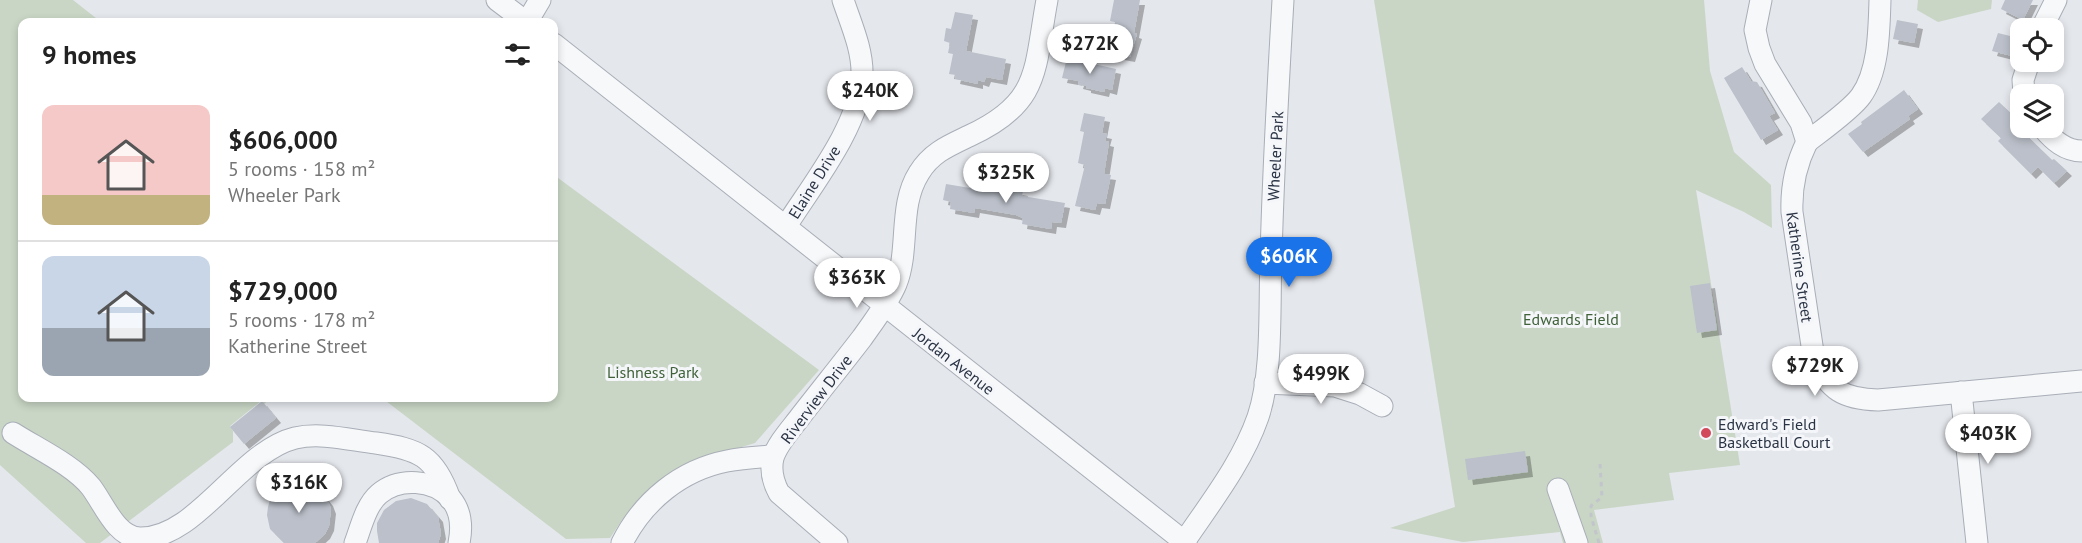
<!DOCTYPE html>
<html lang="en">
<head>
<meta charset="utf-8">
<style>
  body { margin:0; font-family:"PT Sans",sans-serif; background:#f6f6f6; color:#222; height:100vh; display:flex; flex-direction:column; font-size:22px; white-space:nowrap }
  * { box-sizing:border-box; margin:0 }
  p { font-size:20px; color:#767676 }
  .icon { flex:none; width:33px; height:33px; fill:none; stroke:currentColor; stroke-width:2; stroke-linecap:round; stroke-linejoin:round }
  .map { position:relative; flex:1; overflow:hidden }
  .side { position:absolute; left:18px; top:18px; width:540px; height:384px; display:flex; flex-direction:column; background:#fff; border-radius:12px; box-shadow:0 3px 9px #0003 }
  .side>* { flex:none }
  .tools { position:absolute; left:2010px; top:18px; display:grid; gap:12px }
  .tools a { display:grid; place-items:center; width:54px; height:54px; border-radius:12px; background:#fff; box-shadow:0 3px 9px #0003; font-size:30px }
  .price { position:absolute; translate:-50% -51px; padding:0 14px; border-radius:21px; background:#fff; color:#222; font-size:20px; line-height:39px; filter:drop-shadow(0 2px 3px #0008) }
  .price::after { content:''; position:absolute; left:50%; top:36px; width:18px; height:14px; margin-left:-9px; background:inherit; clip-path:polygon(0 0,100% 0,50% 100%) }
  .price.on { background:#1a73e8; color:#fff }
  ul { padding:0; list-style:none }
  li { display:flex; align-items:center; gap:18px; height:150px; padding:0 24px }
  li+li { border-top:2px solid #e0e0e0 }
  li span { display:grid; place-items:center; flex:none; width:168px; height:120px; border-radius:12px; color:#555 }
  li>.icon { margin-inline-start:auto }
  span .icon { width:72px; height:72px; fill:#fffc; stroke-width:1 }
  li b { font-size:26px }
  h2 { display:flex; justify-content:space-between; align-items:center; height:72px; padding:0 24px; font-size:26px }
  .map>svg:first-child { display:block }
</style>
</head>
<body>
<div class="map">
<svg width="2082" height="543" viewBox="0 0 2082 543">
  <defs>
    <filter id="shadow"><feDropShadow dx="5" dy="5" stdDeviation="0" flood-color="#0004"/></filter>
  </defs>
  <rect width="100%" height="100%" fill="#e4e7ec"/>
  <g fill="#c9d6c5">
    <polygon points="0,0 73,0 101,22 22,22 22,398 271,398 264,404 261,401 230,426 233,431 233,442 100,543 86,543 0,465"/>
    <polygon points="1374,0 1704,0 1710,71 1734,152 1771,185 1772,228 1744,212 1696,190 1740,465 1669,473 1674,500 1594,510 1603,543 1563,543 1560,532 1463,542 1390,528 1455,507"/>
    <polygon points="1918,0 1992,0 1991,9 1938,22 1917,10"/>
    <polygon points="554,175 819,370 755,443 705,458 636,508 622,520 610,538 566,539 382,398 554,398"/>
  </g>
  <g fill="#bbc0ca" filter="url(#shadow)">
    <polygon points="1114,0 1140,0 1134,33 1137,34 1130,57 1109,53 1115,22 1110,21"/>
    <polygon points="2005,0 2033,0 2023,20 2001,9"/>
    <polygon points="955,12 973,15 966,51 1006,59 1002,80 986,77 984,82 978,80 978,84 955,79 956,75 949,74 953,54 948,53 950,43 944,41 946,28 951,29"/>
    <polygon points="1897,20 1918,24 1914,43 1893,39"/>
    <polygon points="1998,33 2018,38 2012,56 1992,51"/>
    <polygon points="1067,58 1116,69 1112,90 1105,88 1104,92 1086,88 1086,86 1078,84 1079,81 1062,78"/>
    <polygon points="1742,67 1751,81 1757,82 1775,113 1769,116 1778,130 1761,140 1724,78"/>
    <polygon points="1904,90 1918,109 1908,116 1910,119 1863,152 1848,134 1862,124 1861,122"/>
    <polygon points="1999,102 2015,117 2012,121 2052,160 2054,159 2067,171 2054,183 2038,167 2031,174 1998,141 2001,138 1981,119"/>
    <polygon points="1084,113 1105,117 1102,133 1107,134 1105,141 1109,142 1104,174 1111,175 1105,204 1097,203 1095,210 1075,206 1085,165 1078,163 1084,132 1080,131"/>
    <polygon points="946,184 988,191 989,185 1023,191 1022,196 1065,203 1061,223 1052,222 1051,229 1022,224 1023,218 1016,215 975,208 974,213 950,209 951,202 943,200"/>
    <polygon points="1710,283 1717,330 1697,333 1690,286"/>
    <polygon points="262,401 276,418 244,444 230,427"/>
    <polygon points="1525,451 1528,472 1468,480 1465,459"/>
    <polygon points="301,482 317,488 328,501 331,509 329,526 325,534 315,543 284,543 270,529 267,515 268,507 270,500 280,489 287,485"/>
    <polygon points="411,498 427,504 438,517 441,534 438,543 379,543 377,531 377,523 384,510 396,501"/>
  </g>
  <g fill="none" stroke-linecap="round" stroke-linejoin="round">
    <g stroke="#a9aeb7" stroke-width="23">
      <g id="minor">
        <polyline points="497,0 526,22"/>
        <path d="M1761,0L1755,30L1759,48L1765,64L1801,123L1807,142C1821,131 1851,110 1861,96C1879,71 1879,30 1880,0"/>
        <polyline points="527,22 540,0"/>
        <polyline points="2042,28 2056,0"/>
        <polyline points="554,44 1186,543"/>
        <polyline points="2024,94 2023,80 2029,62"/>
        <path d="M2043,128C2053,140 2065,151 2082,151"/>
        <path d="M1807,142C1796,164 1791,188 1792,212L1814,359C1829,390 1843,399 1878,400L2082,381"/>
        <path d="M786,226C812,185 860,125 862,76C863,50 851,24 843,0"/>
        <polyline points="1265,383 1335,386 1360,394 1382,406"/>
        <polyline points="1961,392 1977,543"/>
        <path d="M13,433C38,449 73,465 91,487C104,504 116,537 140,538C197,539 239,452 295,438C321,432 350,440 376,443C419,449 435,456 450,499"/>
        <polyline points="1558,489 1577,543"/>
        <path d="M1184,542C1211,502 1242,463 1258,417C1273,373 1269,306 1271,259C1273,172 1278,86 1283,0"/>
        <path d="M355,543C361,527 366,505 379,494C399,477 434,479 451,499C461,511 462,528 459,543"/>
        <path d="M622,543C643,501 681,470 727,461C742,458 758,457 773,456"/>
        <path d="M837,543L779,493C773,482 770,471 773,458C777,444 791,429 800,417C821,390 842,364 862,338C874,321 888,303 896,284C910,249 898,206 919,173C931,153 948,146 969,136C1041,103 1034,70 1047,0"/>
      </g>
    </g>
    <polyline stroke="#c2c5cb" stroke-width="3" stroke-dasharray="4.5 4.5" stroke-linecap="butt" points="1599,543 1591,516 1591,506 1602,497 1600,464"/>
    <use href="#minor" stroke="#f7f8fa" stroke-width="21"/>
  </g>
  <circle fill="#d1495b" stroke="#f4f6f9" stroke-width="2" cx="1706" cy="433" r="6"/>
  <g text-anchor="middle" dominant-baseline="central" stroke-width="6" stroke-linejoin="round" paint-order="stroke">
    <g font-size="16" fill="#2b3445" stroke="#f4f6f9">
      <text transform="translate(1275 156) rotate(-87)">Wheeler Park</text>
      <text transform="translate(814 182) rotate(-58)">Elaine Drive</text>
      <text transform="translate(1800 267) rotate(82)">Katherine Street</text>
      <text transform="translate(954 361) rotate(38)">Jordan Avenue</text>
      <text transform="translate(816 399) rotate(-53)">Riverview Drive</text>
    </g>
    <g font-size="16" fill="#3f6138" stroke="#f4f6f9">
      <text x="1571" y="319">Edwards Field</text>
      <text x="653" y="372">Lishness Park</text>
    </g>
    <g font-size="16" fill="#2b3445" stroke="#f4f6f9" text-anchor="start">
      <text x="1718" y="424">Edward's Field<tspan x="1718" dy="18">Basketball Court</tspan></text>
    </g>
  </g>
</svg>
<div class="tools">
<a><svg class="icon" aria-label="locate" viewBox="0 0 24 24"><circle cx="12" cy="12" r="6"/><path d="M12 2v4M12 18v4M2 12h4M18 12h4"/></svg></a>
<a><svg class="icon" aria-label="layers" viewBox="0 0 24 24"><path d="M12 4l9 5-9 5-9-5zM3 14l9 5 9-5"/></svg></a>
</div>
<b class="price" style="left:1090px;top:75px">$272K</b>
<b class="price" style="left:870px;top:122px">$240K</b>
<b class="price" style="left:1006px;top:204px">$325K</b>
<b class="price on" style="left:1289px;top:288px">$606K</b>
<b class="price" style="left:857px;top:309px">$363K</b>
<b class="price" style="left:1815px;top:397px">$729K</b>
<b class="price" style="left:1321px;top:405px">$499K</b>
<b class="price" style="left:1988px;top:465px">$403K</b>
<b class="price" style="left:299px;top:514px">$316K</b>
<section class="side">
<h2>9 homes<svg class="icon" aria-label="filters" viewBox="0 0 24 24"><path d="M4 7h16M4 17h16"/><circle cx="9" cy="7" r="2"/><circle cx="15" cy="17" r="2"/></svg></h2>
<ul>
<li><span style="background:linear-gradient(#f6c9c9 75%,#c2b280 0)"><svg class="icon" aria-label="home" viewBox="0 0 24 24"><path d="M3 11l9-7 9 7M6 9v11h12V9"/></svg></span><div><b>$606,000</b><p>5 rooms · 158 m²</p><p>Wheeler Park</p></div></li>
<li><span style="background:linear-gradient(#c9d6e8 60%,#9aa5b1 0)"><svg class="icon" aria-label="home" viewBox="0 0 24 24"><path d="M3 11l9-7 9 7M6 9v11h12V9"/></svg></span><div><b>$729,000</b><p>5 rooms · 178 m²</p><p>Katherine Street</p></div></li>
</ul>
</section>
</div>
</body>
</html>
